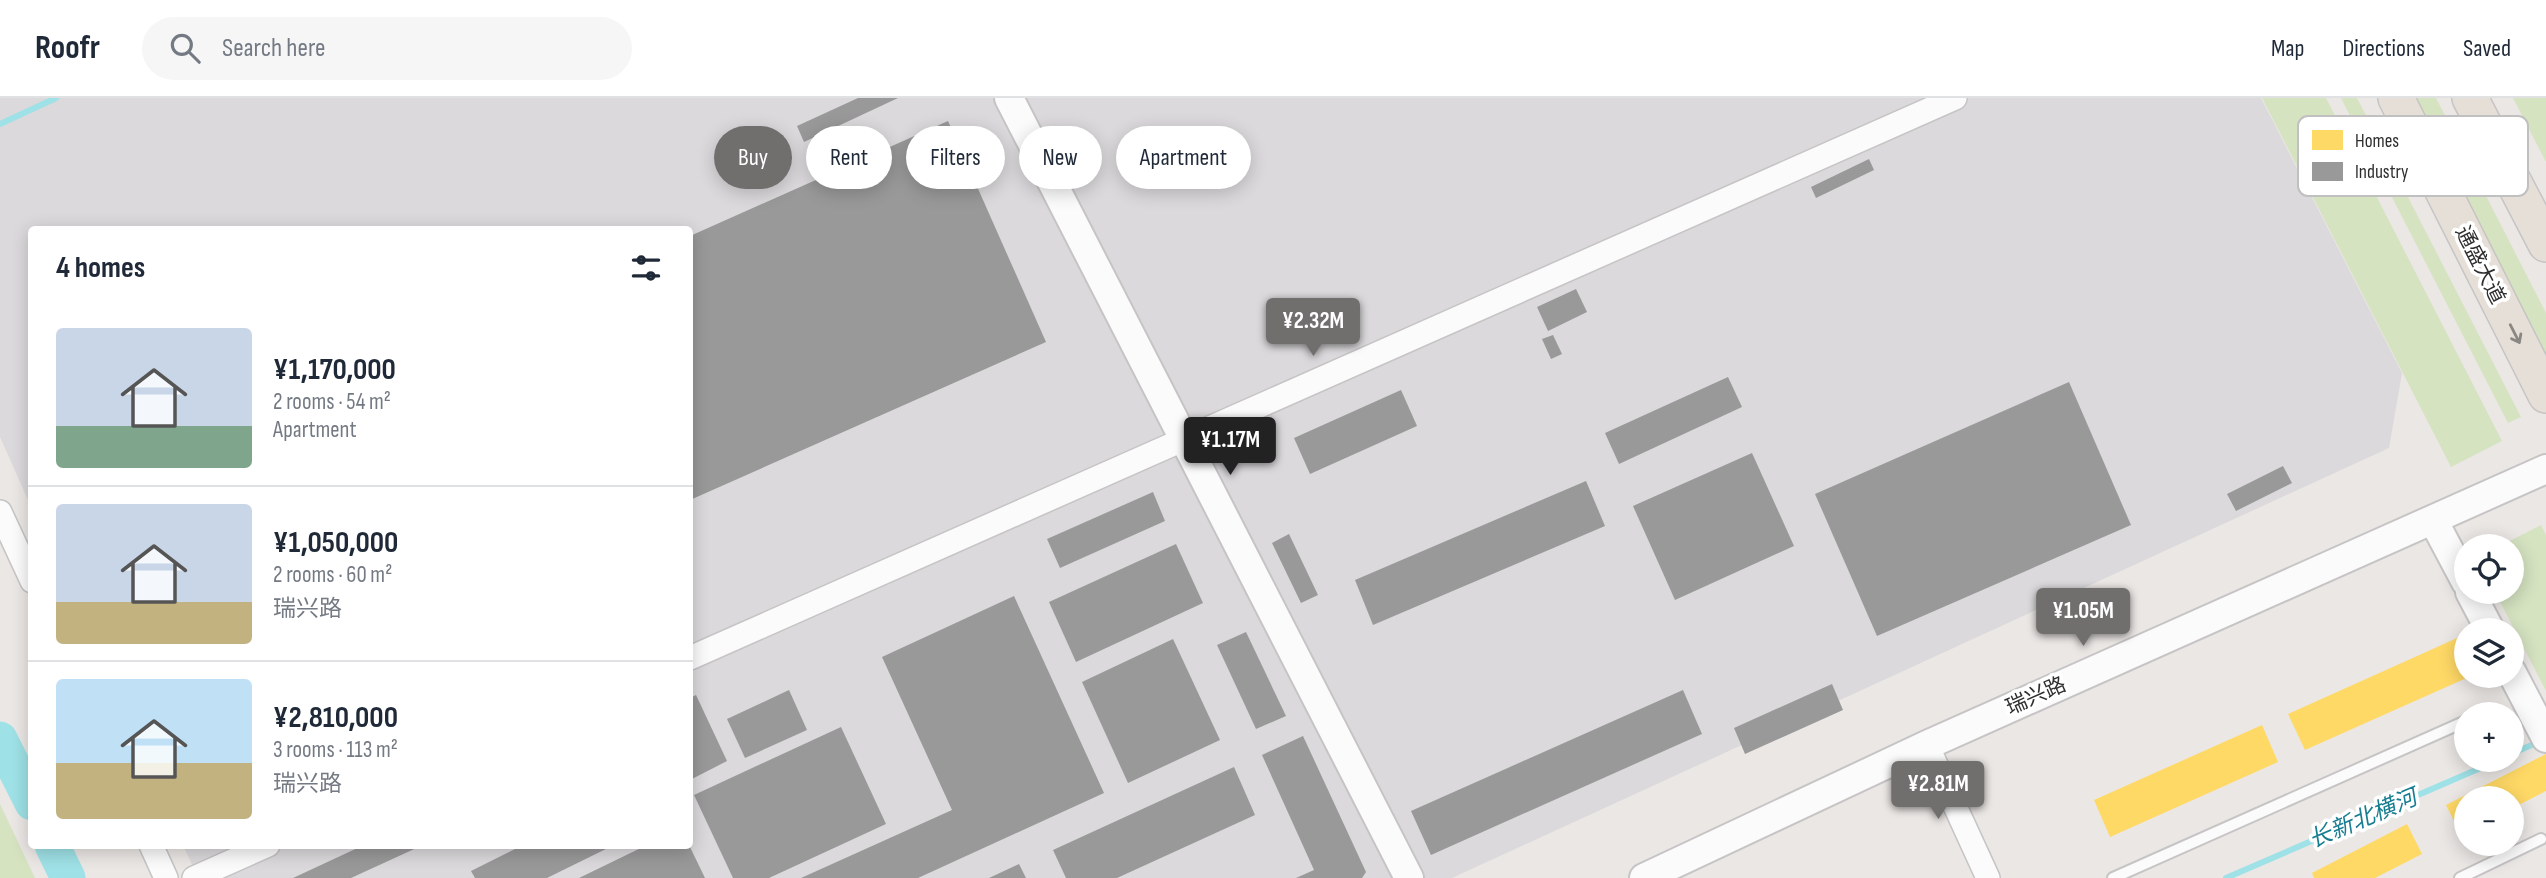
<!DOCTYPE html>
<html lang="en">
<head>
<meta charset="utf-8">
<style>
  body { margin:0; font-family:"Sofia Sans Condensed","Noto Sans SC",sans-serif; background:#f6f6f7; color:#1f2937; height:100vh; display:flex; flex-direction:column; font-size:26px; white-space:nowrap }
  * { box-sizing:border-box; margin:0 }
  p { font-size:23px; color:#747a83 }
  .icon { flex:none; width:38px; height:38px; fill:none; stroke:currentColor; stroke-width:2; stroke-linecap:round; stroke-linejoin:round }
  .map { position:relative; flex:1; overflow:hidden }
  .side { position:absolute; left:28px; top:128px; width:665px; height:623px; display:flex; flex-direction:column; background:#fff; border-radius:7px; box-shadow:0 4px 18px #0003 }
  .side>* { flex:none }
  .banner { position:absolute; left:714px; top:28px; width:665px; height:63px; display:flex; gap:14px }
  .fabs { position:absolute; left:2454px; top:436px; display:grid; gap:14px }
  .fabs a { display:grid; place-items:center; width:70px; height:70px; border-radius:50%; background:#fff; box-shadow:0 4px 18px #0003; font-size:35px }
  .price { position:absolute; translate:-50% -60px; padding:0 16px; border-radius:7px; background:#706f6e; color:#fff; font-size:23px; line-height:46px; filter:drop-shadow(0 2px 4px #0008) }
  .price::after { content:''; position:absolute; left:50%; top:42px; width:21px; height:16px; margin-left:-10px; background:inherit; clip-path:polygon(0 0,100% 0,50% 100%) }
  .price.active { background:#222; color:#fff }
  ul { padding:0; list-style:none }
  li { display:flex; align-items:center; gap:21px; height:175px; padding:0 28px }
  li+li { border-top:2px solid #e0e1e3 }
  li span { display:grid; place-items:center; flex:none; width:196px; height:140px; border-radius:7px; color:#555 }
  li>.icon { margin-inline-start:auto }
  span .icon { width:84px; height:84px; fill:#fffc; stroke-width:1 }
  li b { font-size:30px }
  h2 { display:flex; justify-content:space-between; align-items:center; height:84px; padding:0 28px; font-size:30px }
  .pill { padding:0 24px; border-radius:32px; background:#fff; box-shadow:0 4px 18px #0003; font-size:24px; line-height:63px }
  .pill.active { background:#706f6e; color:#fff }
  header { display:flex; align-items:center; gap:42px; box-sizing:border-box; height:98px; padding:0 35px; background:#fff; border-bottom:2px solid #e0e1e3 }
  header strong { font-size:33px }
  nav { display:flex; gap:38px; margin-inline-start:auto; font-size:24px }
  .search { width:490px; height:63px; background:#f6f6f7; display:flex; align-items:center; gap:18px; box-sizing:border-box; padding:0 24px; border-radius:38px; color:#747a83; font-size:26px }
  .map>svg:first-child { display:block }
</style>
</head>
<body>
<header>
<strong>Roofr</strong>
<div class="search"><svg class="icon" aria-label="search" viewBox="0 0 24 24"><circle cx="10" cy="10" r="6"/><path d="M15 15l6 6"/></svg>Search here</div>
<nav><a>Map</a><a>Directions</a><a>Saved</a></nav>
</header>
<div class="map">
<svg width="2546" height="780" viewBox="0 0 2546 780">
  <rect width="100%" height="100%" fill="#ebe7e5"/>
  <polygon fill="#dbd9db" points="0,0 2261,0 2402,275 2389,350 1452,780 198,780 183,747 690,747 690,131 32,131 31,409 0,339"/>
  <g fill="#d5e3c1">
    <polygon points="2262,0 2326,0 2502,343 2451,369"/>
    <polygon points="2341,0 2357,0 2521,319 2508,325"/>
    <polygon points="2408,0 2436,0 2546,215 2546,270"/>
    <polygon points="2513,0 2546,0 2546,64"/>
    <polygon points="2541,427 2546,437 2546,593 2495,494 2511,494 2511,448 2500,448"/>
    <polygon points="0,706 35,780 0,780"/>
  </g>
  <g fill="#ffd966">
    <polygon points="2466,536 2466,578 2471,578 2305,652 2288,616"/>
    <polygon points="2262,627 2278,664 2110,739 2094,702"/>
    <polygon points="2546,656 2546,693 2511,711 2511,700 2466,700 2466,734 2461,737 2446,707"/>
    <polygon points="2407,726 2422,756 2375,780 2314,780 2312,775"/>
  </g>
  <g fill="#999">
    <polygon points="858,0 898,0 804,44 797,28"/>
    <polygon points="948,23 1046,244 690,402 690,138"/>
    <polygon points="1869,61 1874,72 1816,100 1811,89"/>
    <polygon points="1576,191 1587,214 1548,233 1537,209"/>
    <polygon points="1553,237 1562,256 1551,261 1542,241"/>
    <polygon points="1728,279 1742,309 1619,366 1605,335"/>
    <polygon points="2069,284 2131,427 1877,538 1815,396"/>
    <polygon points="1401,292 1417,328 1310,376 1294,340"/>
    <polygon points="1752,355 1794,448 1675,502 1633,408"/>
    <polygon points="2283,368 2292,385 2236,413 2227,396"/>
    <polygon points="1586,383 1605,428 1373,527 1355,482"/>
    <polygon points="1153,394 1165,423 1060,470 1047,441"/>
    <polygon points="1289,436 1318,497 1301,505 1272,445"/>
    <polygon points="1176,446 1203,505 1076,564 1049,504"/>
    <polygon points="1014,498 1104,695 918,780 801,780 952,712 882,559"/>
    <polygon points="1246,534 1286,618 1256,631 1217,547"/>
    <polygon points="1173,541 1220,642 1128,685 1082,584"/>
    <polygon points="1832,586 1843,612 1745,656 1734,630"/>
    <polygon points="789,592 807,632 745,660 727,621"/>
    <polygon points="1683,592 1702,636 1431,757 1411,713"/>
    <polygon points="696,597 727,663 690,682 690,600"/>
    <polygon points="841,629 886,726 769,780 733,780 694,697"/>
    <polygon points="1303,638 1366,774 1362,780 1296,780 1314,772 1262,657"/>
    <polygon points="1234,669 1255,717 1117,780 1066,780 1053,752"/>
    <polygon points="364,747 423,747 351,780 293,780"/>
    <polygon points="523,747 614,747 547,780 475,780 471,773"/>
    <polygon points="647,747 689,747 705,780 579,780"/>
    <polygon points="1019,766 1026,780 989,780"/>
  </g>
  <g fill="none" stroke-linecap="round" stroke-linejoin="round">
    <g stroke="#9ee1e6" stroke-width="6">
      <polyline points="0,26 56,0"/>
      <polyline points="2511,656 2541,643"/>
      <polyline points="2226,780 2499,662"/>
    </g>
    <g stroke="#9ee1e6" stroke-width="35">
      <polyline points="0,641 32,705"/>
      <polyline points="52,747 68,780"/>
    </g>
    <g stroke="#c6c4c5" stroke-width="14">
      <g id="service">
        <polyline points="2113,780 2466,623"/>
        <polyline points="2460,780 2541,741"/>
      </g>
    </g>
    <g stroke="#c6c4c5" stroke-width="26">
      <g id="minor">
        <polyline points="0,414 32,483"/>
        <polyline points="690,560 1955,0"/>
        <polyline points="1927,647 1988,780"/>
        <polyline points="151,747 166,780"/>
        <polyline points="194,780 268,747"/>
      </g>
    </g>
    <g stroke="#c6c4c5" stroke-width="32">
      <g id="tertiary">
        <polyline points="1009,0 1409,780"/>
        <polyline points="2433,422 2466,484"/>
        <polyline points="2470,494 2490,532"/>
        <polyline points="2511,573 2546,640"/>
        <polyline points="1644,780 1927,647 2546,371"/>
      </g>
    </g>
    <g stroke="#c6c4c4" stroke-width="38">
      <g id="primary">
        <polyline points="2396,0 2546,297"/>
        <polyline points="2470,0 2546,146"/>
      </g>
    </g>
    <use href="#service" stroke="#fcfbfb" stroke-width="10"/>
    <use href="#minor" stroke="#fcfbfb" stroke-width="23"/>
    <use href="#tertiary" stroke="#fcfbfb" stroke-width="28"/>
    <use href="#primary" stroke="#e6dfd7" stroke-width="35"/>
  </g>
  <defs><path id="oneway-shaft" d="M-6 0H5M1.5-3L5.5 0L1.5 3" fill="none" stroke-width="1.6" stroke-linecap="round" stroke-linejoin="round" transform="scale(1.75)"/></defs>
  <use stroke="#8a8682" href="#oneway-shaft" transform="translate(2515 236) rotate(63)"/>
  <g text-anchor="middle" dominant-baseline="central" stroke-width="7" stroke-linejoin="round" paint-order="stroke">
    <g font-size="21" fill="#2e2e2e" stroke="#fff">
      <text transform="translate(2480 167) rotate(63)">通盛大道</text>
      <text transform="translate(2036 598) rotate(-24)">瑞兴路</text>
    </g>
    <g font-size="23" font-style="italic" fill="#187d91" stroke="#fff">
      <text transform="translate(2363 721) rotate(-23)">长新北横河</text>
    </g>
  </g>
  <rect x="2298" y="18" width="230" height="80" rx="10" fill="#fff" stroke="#c0c0c0" stroke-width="2"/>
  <rect x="2312" y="32" width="31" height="20" fill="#ffd966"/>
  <rect x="2312" y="64" width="31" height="19" fill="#999"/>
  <g font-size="19" fill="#2e2e2e">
    <text x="2355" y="49">Homes</text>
    <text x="2355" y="80">Industry</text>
  </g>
</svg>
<div class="fabs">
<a><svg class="icon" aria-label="locate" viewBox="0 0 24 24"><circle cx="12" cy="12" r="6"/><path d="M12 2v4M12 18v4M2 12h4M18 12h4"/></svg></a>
<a><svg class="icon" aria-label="layers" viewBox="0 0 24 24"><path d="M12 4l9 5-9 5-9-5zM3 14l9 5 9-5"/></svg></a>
<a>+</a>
<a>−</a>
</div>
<b class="price" style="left:1313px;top:260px">¥2.32M</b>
<b class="price active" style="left:1230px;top:379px">¥1.17M</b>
<b class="price" style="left:2083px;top:550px">¥1.05M</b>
<b class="price" style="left:1938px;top:723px">¥2.81M</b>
<div class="banner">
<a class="pill active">Buy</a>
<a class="pill">Rent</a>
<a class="pill">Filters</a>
<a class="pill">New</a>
<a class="pill">Apartment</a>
</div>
<section class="side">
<h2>4 homes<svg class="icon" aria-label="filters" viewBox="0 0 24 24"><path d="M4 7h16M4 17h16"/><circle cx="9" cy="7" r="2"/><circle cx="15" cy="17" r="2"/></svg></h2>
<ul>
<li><span style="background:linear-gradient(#c9d6e8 70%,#7fa58c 0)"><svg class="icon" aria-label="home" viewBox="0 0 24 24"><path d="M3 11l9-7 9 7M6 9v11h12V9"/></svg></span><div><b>¥1,170,000</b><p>2 rooms · 54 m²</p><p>Apartment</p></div></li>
<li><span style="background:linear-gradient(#c9d6e8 70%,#c2b280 0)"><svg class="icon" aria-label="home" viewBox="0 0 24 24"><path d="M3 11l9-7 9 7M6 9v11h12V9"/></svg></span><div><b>¥1,050,000</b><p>2 rooms · 60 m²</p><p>瑞兴路</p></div></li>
<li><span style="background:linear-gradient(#bfe0f5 60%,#c2b280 0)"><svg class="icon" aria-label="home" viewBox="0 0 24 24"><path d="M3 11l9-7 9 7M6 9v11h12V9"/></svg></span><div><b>¥2,810,000</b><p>3 rooms · 113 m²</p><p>瑞兴路</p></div></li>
</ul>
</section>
</div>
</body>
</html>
